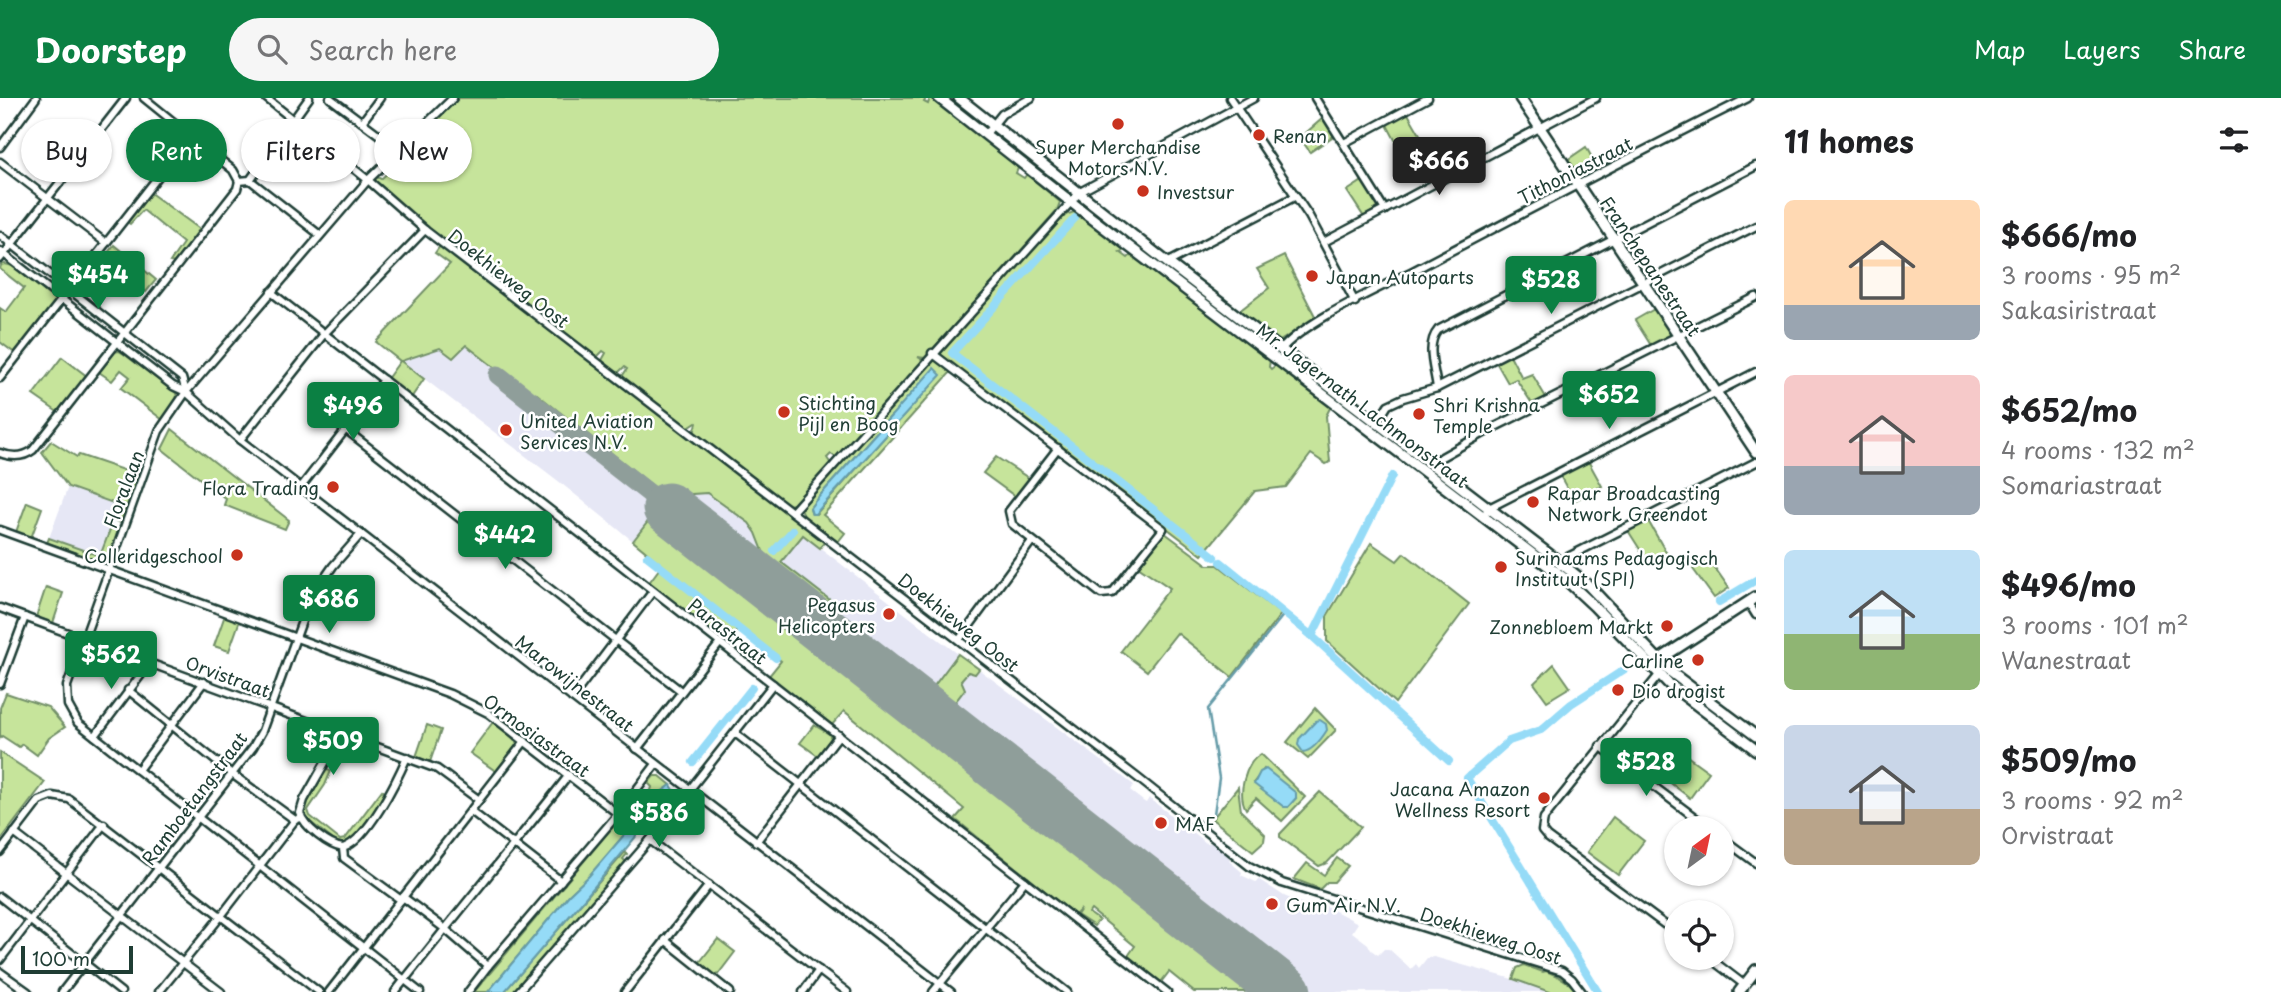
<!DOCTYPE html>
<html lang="en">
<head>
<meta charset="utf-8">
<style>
  body { margin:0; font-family:"Playpen Sans",sans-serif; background:#f6f6f6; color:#202124; height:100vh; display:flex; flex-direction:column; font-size:26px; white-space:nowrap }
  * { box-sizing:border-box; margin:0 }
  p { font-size:23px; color:#757577 }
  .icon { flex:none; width:38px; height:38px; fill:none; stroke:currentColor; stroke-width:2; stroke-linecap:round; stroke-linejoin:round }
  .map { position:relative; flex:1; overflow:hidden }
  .details { display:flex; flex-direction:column; background:#fff; width:525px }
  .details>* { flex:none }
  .guide { position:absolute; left:21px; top:21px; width:665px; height:63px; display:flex; gap:14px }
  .needle { width:46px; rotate:33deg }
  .fabs { position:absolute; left:1664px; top:718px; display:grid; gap:14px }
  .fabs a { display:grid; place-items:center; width:70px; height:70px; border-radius:50%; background:#fff; box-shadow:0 2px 5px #0004; font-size:35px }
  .scale { position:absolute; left:21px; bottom:18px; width:112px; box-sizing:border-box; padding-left:7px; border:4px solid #1f3d34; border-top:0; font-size:19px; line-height:24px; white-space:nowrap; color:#1f3d34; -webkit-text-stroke:5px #fff; paint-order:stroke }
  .price { position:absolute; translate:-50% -60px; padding:0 16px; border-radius:7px; background:#0b8043; color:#fff; font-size:23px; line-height:46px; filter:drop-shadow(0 2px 4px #0008) }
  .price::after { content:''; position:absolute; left:50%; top:42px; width:21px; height:16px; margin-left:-10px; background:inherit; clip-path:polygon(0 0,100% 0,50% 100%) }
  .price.selected { background:#222; color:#fff }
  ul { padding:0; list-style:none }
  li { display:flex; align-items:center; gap:21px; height:175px; padding:0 28px }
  li span { display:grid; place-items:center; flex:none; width:196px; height:140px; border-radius:10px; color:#555 }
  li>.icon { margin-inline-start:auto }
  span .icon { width:84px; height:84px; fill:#fffc; stroke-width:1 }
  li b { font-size:30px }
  h2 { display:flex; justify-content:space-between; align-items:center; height:84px; padding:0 28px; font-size:30px }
  .tag { padding:0 24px; border-radius:32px; background:#fff; box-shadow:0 2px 5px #0004; font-size:24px; line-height:63px }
  .tag.selected { background:#0b8043; color:#fff }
  header { display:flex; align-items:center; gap:42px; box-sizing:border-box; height:98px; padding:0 35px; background:#0b8043; color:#fff }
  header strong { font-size:33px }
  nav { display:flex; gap:38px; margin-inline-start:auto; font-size:24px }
  .search { width:490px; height:63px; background:#f6f6f6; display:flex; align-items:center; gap:18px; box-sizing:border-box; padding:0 24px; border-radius:38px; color:#757577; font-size:26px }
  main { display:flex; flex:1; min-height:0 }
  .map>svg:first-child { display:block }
</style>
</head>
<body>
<header>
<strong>Doorstep</strong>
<div class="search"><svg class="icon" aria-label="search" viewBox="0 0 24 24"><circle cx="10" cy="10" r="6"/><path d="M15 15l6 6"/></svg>Search here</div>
<nav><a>Map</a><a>Layers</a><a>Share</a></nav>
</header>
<main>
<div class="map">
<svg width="1756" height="894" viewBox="0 0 1756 894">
  <rect width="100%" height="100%" fill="#fff"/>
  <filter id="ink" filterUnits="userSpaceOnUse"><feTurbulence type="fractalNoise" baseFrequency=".0143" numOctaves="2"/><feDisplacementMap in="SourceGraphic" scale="14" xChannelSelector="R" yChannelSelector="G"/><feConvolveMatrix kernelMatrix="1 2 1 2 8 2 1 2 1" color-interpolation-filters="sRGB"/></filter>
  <g filter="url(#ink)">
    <g fill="#e6e7f5">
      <polygon points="452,164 930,535 1134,687 1130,693 1143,703 1146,705 1149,700 1206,745 1213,745 1226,755 1230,761 1229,763 1242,774 1241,777 1256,784 1258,781 1284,798 1308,808 1320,805 1358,825 1352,834 1368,846 1371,852 1378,857 1384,851 1389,851 1411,871 1416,866 1419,870 1427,860 1434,859 1509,880 1550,894 1194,894 557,382 376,244"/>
      <polygon points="68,389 120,407 101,458 49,440"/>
    </g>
    <g fill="#c6e49b" stroke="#729068" stroke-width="2" fill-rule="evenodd">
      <polygon points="458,0 926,0 924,4 928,6 930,0 934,0 1019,68 1016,75 1024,80 1027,76 1060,104 1057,112 925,260 918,259 922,261 920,267 837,360 831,356 827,360 831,366 794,406 788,407 694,335 697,325 696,324 687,330 621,280 627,271 624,269 619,274 614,274 601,264 606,255 603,253 596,260 488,177 493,167 489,164 480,172 381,95 373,84 377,79 381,81 415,49 410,44"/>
      <polygon points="1407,14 1425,45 1403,57 1386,25"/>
      <polygon points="1323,20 1335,37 1310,54 1300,40"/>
      <polygon points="1586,49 1599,72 1580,80 1567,62"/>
      <polygon points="1364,82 1379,109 1364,119 1347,93"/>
      <polygon points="149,94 201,132 176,165 170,164 183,145 143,112 130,126 126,123"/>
      <polygon points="1077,113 1125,149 1125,152 1120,154 1128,160 1133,155 1270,262 1269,269 1271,271 1276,267 1280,269 1331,308 1326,318 1330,364 1326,366 1311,356 1286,389 1255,393 1202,457 941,257 941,252 1062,118"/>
      <polygon points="114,147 156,182 146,194 103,161"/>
      <polygon points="440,148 825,443 820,450 803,437 781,464 830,502 820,515 772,476 756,435 749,425 707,395 692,396 680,405 667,399 537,296 533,300 466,247 453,260 440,250 401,263 424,281 411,300 387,281 400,263 376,244 450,166 435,155"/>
      <polygon points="1284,158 1316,220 1280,243 1238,214 1269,190 1257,171"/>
      <polygon points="5,166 13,168 56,203 16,256 0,244 0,210 6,214 24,190 0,171 1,167"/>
      <polygon points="1656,210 1673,236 1671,240 1652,249 1635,222"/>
      <polygon points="114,254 119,253 124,256 176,295 177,300 163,322 121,290 130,279 121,272 112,283 99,274"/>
      <polygon points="1510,257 1522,280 1532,276 1547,301 1533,307 1516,281 1508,285 1496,264"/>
      <polygon points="62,259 88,279 59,315 33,297"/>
      <path d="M934,261L951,274L823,417L845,435L837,445L804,419L801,409ZM940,277L816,416H812L810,410L816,402L890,319Z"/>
      <polygon points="172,331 289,422 285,431 224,407 226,401 162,351"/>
      <polygon points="51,343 77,359 79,357 138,377 121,425 114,422 119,407 68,389 42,354"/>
      <polygon points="996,359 1030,381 1016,399 983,375"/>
      <polygon points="1587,361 1602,388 1574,403 1559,376"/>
      <polygon points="27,404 42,410 31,440 16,434"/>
      <polygon points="650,421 1214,863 1253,894 1194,894 1169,874 1161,884 1128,858 1135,848 1091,812 1089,815 1099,822 1094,828 1077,817 1081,811 1075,817 955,721 964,711 844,613 832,627 768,579 781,563 739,530 726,546 648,486 662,467 633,443"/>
      <polygon points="1647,421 1667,456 1648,464 1627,431"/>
      <polygon points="111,429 118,432 108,462 104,465 47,445 49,440 100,458"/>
      <polygon points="1165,435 1208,467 1218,467 1281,516 1232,579 1177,535 1147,573 1121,553 1170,490 1138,468"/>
      <polygon points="1371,445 1397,463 1404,455 1469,506 1395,605 1327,543 1327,518"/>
      <polygon points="1708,460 1729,490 1714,500 1693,471"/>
      <polygon points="46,489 63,495 53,525 36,519"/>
      <polygon points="225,517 240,522 229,553 214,548"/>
      <polygon points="958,556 979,571 975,576 968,574 961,582 965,591 949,612 928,596"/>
      <polygon points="1554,566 1570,589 1547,603 1534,585"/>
      <polygon points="6,595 48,609 65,629 49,640 37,657 22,646 19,649 2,638 0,640 0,610"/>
      <polygon points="1315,610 1336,632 1308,661 1287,644"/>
      <polygon points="493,624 507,633 517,645 516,648 497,674 470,655"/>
      <polygon points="427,627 441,632 430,664 416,659"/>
      <polygon points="814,627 829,636 831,640 818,658 800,645"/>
      <polygon points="0,654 45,684 0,743"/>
      <path d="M1261,656L1305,699L1282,723L1256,700L1246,711C1237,696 1245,665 1261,656ZM1264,671L1296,700L1288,709L1254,684Z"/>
      <polygon points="1687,658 1709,674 1690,700 1668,683"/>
      <polygon points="327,672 331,673 325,687 308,712 310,718 340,742 345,741 382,692 387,696 355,739 345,746 337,745 304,719 306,704"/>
      <polygon points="654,678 660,678 671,687 660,695 589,778 569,797 488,894 474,894 632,706 648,703 652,689 648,685"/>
      <polygon points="1238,689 1241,713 1265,736 1264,743 1253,753 1212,721"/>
      <polygon points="1320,694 1361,729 1327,765 1319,768 1280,739 1280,736"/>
      <polygon points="1613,719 1644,743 1618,777 1587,754"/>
      <polygon points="625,754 627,756 623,761 626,764 514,894 504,894"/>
      <polygon points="1337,760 1348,768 1334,784 1327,784 1320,791 1294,781 1307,765 1324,777"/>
      <polygon points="718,841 735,854 716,879 699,865"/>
      <path d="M1524,867L1543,874L1546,873C1558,878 1569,883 1577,894H1550L1513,881L1517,870Z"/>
    </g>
    <g fill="#95dbf7" stroke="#669ca9" stroke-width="2">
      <polygon points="934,270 941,277 815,416 812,416 810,410 816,402"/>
      <path d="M1320,622L1326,626L1327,632C1322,640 1313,653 1303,654L1298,647L1299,641L1316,623Z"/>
      <polygon points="1266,671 1296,695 1296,700 1288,709 1284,709 1254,686 1260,674"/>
      <path d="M671,687L674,692C618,761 562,828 504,894H488L569,797L589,778L660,695Z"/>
    </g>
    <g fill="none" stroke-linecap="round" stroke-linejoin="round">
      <polyline stroke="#669ca9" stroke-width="2.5" points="1214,716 1219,680 1208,611 1285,515"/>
      <g stroke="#95dbf7" stroke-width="8">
        <polyline points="1075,120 952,255 1215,459"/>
        <polyline points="774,453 793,432"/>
        <polyline points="647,458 776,560"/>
        <polyline points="1221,464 1312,538 1449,663"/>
        <polyline points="1719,504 1756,482"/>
        <polyline points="1312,538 1392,378"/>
        <polyline points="693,664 752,590"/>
        <polyline points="1598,894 1467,680 1509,643 1541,632 1571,606 1625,571"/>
      </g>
      <polyline stroke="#8f9e9a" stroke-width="19" points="498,277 668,410"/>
      <polyline stroke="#8f9e9a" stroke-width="51" points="668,410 1286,894"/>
      <g stroke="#1f3d34" stroke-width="11">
        <g id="street">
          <polyline points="144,0 233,72 239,83"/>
          <polyline points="266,0 368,82 425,132 1138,680 1249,768 1282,785 1562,873 1572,881 1582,894"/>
          <polyline points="330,0 398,51"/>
          <polyline points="1230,0 1309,118 1355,204"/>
          <polyline points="1315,0 1385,112"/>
          <polyline points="362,24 380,0"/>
          <polyline points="985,37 1002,16 1031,0"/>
          <polyline points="1344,45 1428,0"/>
          <polyline points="0,49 36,0"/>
          <polyline points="0,64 106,145"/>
          <polyline points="250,82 320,137"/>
          <polyline points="239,83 250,82 309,0"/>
          <polyline points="0,137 182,280 186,294"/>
          <polyline points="1324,144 1596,0"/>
          <polyline points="0,153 173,288 186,294 240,342 951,894"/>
          <polyline points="0,161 126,0"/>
          <polyline points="1167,165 1296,98"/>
          <polyline points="271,194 1167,894"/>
          <path d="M1280,253C1303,224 1376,192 1411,174C1523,115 1635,56 1748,0"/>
          <polyline points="932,255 1163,431 1112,495 1101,496 1012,426 1009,413 1058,350"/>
          <polyline points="0,280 190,38"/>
          <path d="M1437,290C1435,272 1425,247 1438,232L1756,68"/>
          <polyline points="1376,326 1388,307 1403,300 1437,290 1756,128"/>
          <polyline points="345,331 681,593"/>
          <polyline points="240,342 324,236 425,132"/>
          <path d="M0,355C11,359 23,360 33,352L237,91L239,83"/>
          <polyline points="1431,365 1493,330 1756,199"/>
          <polyline points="301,389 384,282"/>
          <polyline points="792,414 1080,94 1254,0"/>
          <polyline points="1483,418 1489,410 1756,274"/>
          <polyline points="0,432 450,596 488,615 618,716"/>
          <polyline points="1560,468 1568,459 1756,364"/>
          <polyline points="1748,504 1756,517"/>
          <polyline points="0,510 437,671 479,702"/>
          <polyline points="959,542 1032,443"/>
          <polyline points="1659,577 1544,720 1542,733 1547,739 1676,835"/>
          <polyline points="0,586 25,519"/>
          <polyline points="128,592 232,676 295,722 301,720"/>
          <polyline points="572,600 653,493"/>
          <path d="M342,635L304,702L300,715C304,729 329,748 343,750"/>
          <polyline points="735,635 1067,894"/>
          <polyline points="95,638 150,565"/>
          <polyline points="1600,648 1709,730"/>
          <polyline points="637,651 720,545"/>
          <polyline points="138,672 204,584"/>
          <polyline points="471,713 561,783"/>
          <polyline points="14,735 221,894"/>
          <polyline points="1722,740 1756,765"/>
          <polyline points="650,742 847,894"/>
          <polyline points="756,744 839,637"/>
          <path d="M343,750C368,742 397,682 407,659"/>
          <polyline points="343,750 344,760 401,802"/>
          <polyline points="0,754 39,703 52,698 69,701 319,894"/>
          <polyline points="0,799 121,894"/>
          <polyline points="403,799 444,830 488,868"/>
          <polyline points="665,842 730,894"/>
          <polyline points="1708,859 1746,888"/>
          <polyline points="0,862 104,726"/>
          <polyline points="0,874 28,894"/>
          <polyline points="62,894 253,649 262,633 310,501 333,468 361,436"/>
          <polyline points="159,894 221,818 295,722"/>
          <polyline points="329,894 525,643"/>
          <path d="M395,894C452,821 512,750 569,677"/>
          <polyline points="420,894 78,625 68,607 67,588 159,333 186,294 368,82 453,0"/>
          <polyline points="468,894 488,868 618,716 656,666"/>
          <polyline points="518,894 650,742 773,586"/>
          <polyline points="625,894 709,787"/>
          <polyline points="803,894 819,872"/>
          <polyline points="933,894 1025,783"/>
        </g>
      </g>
      <g stroke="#1f3d34" stroke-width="14">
        <g id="secondary">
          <polyline points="939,0 1089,118 1564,480 1594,508 1669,586 1756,652"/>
          <polyline points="959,0 1168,165 1562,466 1588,487 1668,572 1756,638"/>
          <polyline points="1520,0 1756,354"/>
          <polyline points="1657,563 1756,499"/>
          <polyline points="1739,894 1756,872"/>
          <polyline points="1753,894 1756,890"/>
        </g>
      </g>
      <use href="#street" stroke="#fff" stroke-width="6"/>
      <use href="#secondary" stroke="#fff" stroke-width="9"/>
    </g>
  </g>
  <g fill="#c8321e" stroke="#fff" stroke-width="2.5">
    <circle cx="1118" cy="26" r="7"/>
    <circle cx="1259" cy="37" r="7"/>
    <circle cx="1143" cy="93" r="7"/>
    <circle cx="1312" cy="178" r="7"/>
    <circle cx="784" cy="314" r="7"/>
    <circle cx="1419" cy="316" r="7"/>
    <circle cx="506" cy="332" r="7"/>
    <circle cx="333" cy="389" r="7"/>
    <circle cx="1533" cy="404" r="7"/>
    <circle cx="237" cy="457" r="7"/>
    <circle cx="1501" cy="469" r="7"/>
    <circle cx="889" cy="516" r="7"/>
    <circle cx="1667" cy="528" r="7"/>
    <circle cx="1698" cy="562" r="7"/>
    <circle cx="1618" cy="592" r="7"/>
    <circle cx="1544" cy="700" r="7"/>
    <circle cx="1161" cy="725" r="7"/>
    <circle cx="1272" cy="806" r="7"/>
  </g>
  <g text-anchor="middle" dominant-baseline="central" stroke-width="5" stroke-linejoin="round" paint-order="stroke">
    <g font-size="18" fill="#1f3d34" stroke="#fff" text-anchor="start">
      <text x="1273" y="37">Renan</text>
      <text x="1118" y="48" text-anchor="middle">Super Merchandise<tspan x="1118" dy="21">Motors N.V.</tspan></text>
      <text x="1157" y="93">Investsur</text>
      <text x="1326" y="178">Japan Autoparts</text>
      <text x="798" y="304">Stichting<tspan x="798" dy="21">Pijl en Boog</tspan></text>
      <text x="1433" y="306">Shri Krishna<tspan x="1433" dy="21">Temple</tspan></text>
      <text x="520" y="322">United Aviation<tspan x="520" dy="21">Services N.V.</tspan></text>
      <text x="319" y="389" text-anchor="end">Flora Trading</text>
      <text x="1547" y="394">Rapar Broadcasting<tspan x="1547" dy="21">Network Greendot</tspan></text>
      <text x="223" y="457" text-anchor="end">Colleridgeschool</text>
      <text x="1515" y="459">Surinaams Pedagogisch<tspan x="1515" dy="21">Instituut (SPI)</tspan></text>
      <text x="875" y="506" text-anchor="end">Pegasus<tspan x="875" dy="21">Helicopters</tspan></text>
      <text x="1653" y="528" text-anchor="end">Zonnebloem Markt</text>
      <text x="1684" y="562" text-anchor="end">Carline</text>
      <text x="1632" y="592">Dio drogist</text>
      <text x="1530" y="690" text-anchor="end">Jacana Amazon<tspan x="1530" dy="21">Wellness Resort</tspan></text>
      <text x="1175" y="725">MAF</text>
      <text x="1286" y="806">Gum Air N.V.</text>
    </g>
    <g font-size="18" fill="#1f3d34" stroke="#fff">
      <text transform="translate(1575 72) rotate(-27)">Tithoniastraat</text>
      <text transform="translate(1651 168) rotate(56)">Franchepanestraat</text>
      <text transform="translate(509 180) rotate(38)">Doekhieweg Oost</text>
      <text transform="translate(1363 307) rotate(37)">Mr. Jagernath Lachmonstraat</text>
      <text transform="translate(123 391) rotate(-69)">Floralaan</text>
      <text transform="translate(959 524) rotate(38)">Doekhieweg Oost</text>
      <text transform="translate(728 533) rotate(38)">Parastraat</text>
      <text transform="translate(228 578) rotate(20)">Orvistraat</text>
      <text transform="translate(575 585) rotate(38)">Marowijnestraat</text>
      <text transform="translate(537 637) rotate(36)">Ormosiastraat</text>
      <text transform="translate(194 700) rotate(-53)">Ramboetangstraat</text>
      <text transform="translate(1491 837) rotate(18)">Doekhieweg Oost</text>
    </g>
  </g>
</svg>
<div class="fabs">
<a><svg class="needle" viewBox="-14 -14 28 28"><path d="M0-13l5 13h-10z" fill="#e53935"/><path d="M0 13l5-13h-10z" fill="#757577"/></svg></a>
<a><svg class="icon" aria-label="locate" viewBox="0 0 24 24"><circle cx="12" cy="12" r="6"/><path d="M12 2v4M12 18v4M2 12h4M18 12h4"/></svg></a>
</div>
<div class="scale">100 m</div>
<b class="price selected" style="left:1439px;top:99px">$666</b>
<b class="price" style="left:98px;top:213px">$454</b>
<b class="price" style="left:1551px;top:218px">$528</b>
<b class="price" style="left:1609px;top:333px">$652</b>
<b class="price" style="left:353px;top:344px">$496</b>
<b class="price" style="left:505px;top:473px">$442</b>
<b class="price" style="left:329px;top:537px">$686</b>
<b class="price" style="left:111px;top:593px">$562</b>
<b class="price" style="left:333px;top:679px">$509</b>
<b class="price" style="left:1646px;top:700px">$528</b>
<b class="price" style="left:659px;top:751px">$586</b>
<div class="guide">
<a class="tag">Buy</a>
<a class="tag selected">Rent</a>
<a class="tag">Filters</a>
<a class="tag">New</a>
</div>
</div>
<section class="details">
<h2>11 homes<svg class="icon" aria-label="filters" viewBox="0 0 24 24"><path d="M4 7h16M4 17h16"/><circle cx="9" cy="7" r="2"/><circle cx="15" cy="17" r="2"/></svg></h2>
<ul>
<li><span style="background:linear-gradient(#ffd9b3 75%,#9aa5b1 0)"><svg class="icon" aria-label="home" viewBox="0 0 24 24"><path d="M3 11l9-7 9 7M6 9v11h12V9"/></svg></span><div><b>$666/mo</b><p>3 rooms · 95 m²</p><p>Sakasiristraat</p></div></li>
<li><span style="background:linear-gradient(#f6c9c9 65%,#9aa5b1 0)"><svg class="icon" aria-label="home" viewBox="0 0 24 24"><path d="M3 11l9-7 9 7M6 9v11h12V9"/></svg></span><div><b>$652/mo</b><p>4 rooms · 132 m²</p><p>Somariastraat</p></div></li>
<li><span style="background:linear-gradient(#bfe0f5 60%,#8fb573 0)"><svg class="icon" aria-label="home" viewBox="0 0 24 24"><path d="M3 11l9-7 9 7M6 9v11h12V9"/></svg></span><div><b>$496/mo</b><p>3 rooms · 101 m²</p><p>Wanestraat</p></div></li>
<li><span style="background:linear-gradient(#c9d6e8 60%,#b9a48a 0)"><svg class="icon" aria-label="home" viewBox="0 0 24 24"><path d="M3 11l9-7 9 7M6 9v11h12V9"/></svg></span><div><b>$509/mo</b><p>3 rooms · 92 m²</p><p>Orvistraat</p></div></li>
</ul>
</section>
</main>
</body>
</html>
